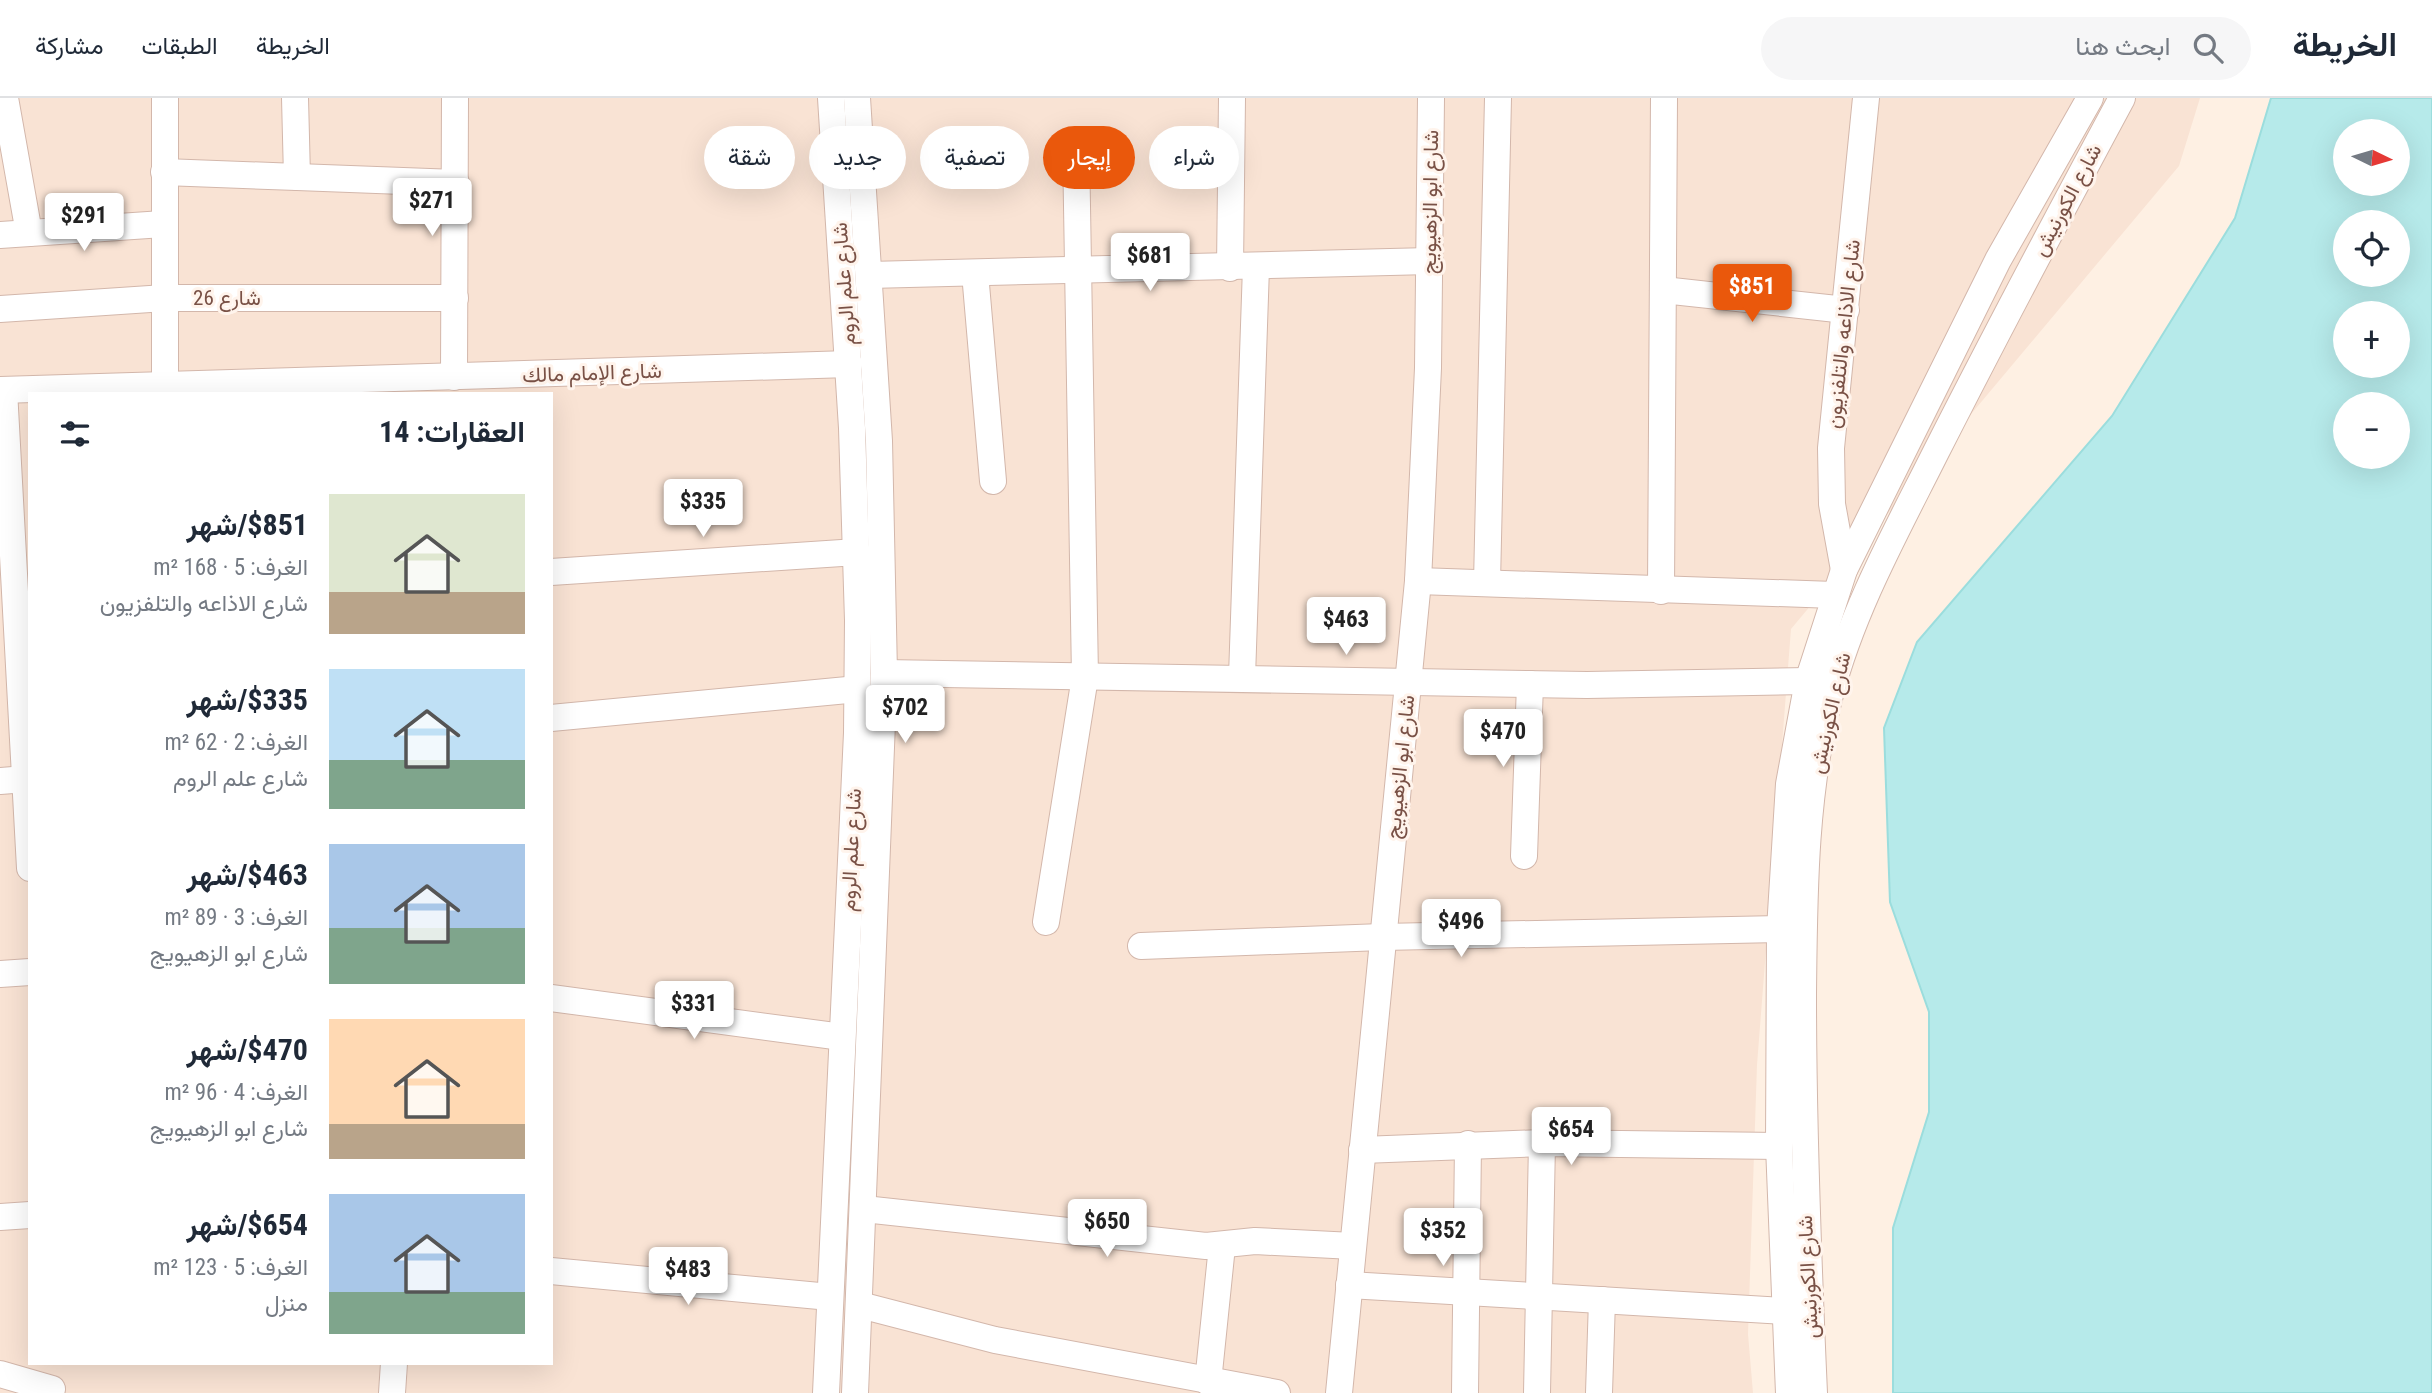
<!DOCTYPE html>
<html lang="ar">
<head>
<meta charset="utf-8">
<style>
  body { margin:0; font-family:"Roboto Condensed",Vazirmatn,sans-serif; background:#f6f6f7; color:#1f2937; direction:rtl; height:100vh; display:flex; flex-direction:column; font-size:26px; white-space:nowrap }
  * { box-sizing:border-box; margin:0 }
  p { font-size:23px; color:#747a83 }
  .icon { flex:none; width:38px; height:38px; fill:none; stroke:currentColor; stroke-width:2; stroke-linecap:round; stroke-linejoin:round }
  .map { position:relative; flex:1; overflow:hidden; direction:ltr }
  .details { position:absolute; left:28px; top:294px; width:525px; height:973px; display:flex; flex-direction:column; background:#fff; border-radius:0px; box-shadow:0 7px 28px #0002; direction:rtl }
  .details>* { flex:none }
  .top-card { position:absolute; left:574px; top:28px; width:665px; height:63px; direction:rtl; display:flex; gap:14px }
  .needle { width:46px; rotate:95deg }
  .tools { position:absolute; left:2333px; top:21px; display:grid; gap:14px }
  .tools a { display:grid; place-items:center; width:77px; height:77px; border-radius:50%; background:#fff; box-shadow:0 7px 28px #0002; font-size:35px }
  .price { position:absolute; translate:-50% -60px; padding:0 16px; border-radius:7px; background:#fff; color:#222; font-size:23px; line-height:46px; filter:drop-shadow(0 2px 4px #0008) }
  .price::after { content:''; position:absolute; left:50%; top:42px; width:21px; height:16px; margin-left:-10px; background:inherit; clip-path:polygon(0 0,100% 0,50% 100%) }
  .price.active { background:#ea580c; color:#fff }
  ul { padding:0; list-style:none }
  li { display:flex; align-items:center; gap:21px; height:175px; padding:0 28px }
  li span { display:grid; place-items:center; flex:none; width:196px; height:140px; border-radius:0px; color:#555 }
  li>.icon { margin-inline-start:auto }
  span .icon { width:84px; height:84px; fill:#fffc; stroke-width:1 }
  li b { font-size:30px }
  h2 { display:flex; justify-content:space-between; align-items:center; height:84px; padding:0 28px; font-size:30px }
  .pill { padding:0 24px; border-radius:32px; background:#fff; box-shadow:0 7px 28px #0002; font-size:24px; line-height:63px }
  .pill.active { background:#ea580c; color:#fff }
  header { display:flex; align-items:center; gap:42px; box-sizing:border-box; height:98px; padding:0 35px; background:#fff; border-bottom:2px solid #e0e1e3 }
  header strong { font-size:33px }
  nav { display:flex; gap:38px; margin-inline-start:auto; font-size:24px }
  .search { width:490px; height:63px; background:#f6f6f7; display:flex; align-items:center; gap:18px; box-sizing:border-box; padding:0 24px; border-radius:38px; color:#747a83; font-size:26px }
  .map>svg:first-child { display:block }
</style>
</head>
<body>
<header>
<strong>الخريطة</strong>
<div class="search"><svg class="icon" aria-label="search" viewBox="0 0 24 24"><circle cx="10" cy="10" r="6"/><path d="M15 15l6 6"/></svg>ابحث هنا</div>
<nav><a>الخريطة</a><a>الطبقات</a><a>مشاركة</a></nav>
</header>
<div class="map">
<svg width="2432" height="1295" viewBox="0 0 2432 1295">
  <rect width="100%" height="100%" fill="#fef0e3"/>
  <path fill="#f9e3d4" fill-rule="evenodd" d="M0,0H2200L2179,68L1791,531L1757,967L1748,1236L1753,1295H0ZM30,296H551V1265H30Z"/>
  <path fill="#b6eaea" stroke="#9bdddd" stroke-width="2" fill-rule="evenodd" d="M2271,0H2432V1295H1893V1130L1929,1014V914L1890,804L1884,630L1917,544L2112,318L2235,120ZM2345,33H2398V86H2345ZM2345,124H2398V177H2345ZM2345,215H2398V268H2345ZM2345,306H2398V359H2345Z"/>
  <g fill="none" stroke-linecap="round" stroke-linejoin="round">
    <g stroke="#d3b7ab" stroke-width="28">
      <g id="minor">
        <polyline points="5,0 29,135"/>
        <polyline points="164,74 297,79 295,0"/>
        <polyline points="297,79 456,85"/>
        <polyline points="0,137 163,126"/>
        <polyline points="1230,170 1232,0"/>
        <polyline points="975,175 993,383"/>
        <polyline points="869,177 1430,163"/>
        <polyline points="1663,192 1846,212"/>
        <polyline points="0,211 165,200 455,200"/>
        <polyline points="454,279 455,0"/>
        <polyline points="165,286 165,0"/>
        <polyline points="0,292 849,266"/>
        <polyline points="4,292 30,770"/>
        <polyline points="1844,472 1832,406 1831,350 1866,0"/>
        <polyline points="551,474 857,454"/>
        <polyline points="1418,483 1834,497"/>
        <polyline points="1487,485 1498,0"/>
        <polyline points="1661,493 1664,0"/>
        <polyline points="884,575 1587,587 1808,583"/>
        <polyline points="1242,579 1256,169"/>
        <polyline points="551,620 858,591"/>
        <polyline points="0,683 26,681"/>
        <polyline points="1524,758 1530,586"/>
        <polyline points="1046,824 1085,579 1076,49"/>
        <polyline points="1141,848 1382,839 1780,831"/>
        <polyline points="0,876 30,874"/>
        <polyline points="551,900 842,939"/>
        <polyline points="1362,1052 1542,1045 1779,1048"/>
        <polyline points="864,1111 1206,1148 1255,1143 1353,1148"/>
        <polyline points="0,1119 30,1117"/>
        <polyline points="551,1173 830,1199"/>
        <polyline points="1349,1187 1785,1213"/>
        <polyline points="860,1207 995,1242 1277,1295"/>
        <polyline points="0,1276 52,1291"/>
        <polyline points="1208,1284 1222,1148"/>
        <polyline points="392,1295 394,1265"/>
        <polyline points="826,1295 857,635 858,522 852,330 831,0"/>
        <polyline points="855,1295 884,575 879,343 857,0"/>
        <polyline points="1339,1295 1418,483 1428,270 1431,0"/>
        <polyline points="1465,1295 1468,1046"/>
        <polyline points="1537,1295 1542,1045"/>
        <polyline points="1599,1295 1602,1202"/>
        <polyline points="1789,1295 1779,1048 1780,831 1789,686 1808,583 1844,472 1998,162 2090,0"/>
        <path d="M1814,1295C1808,1162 1803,1030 1803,897C1804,798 1804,694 1830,597C1853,510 1897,432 1937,352C1997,234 2059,117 2122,0"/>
      </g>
    </g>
    <use href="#minor" stroke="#fff" stroke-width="26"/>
  </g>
  <g text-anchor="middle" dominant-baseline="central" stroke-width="6" stroke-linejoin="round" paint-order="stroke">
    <g font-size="21" fill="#795146" stroke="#fff4ec">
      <text transform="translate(2067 102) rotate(-62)">شارع الكورنيش</text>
      <text transform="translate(1430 104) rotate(-89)">شارع ابو الزهيويج</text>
      <text transform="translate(844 186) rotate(-94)">شارع علم الروم</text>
      <text x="227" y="200">شارع 26</text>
      <text transform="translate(1843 236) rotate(-84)">شارع الاذاعه والتلفزيون</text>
      <text transform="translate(592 275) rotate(-2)">شارع الإمام مالك</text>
      <text transform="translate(1830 615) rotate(-77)">شارع الكورنيش</text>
      <text transform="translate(1400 669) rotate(-84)">شارع ابو الزهيويج</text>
      <text transform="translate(851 752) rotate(-87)">شارع علم الروم</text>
      <text transform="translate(1808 1179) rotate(-93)">شارع الكورنيش</text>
    </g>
  </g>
</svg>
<div class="tools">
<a><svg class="needle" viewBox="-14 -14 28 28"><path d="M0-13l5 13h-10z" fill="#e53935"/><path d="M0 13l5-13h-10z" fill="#747a83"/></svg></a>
<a><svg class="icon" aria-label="locate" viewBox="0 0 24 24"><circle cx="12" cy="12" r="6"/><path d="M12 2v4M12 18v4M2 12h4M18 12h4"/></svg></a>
<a>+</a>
<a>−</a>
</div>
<b class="price" style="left:432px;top:140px">$271</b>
<b class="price" style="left:84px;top:155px">$291</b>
<b class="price" style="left:1150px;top:195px">$681</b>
<b class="price active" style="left:1752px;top:226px">$851</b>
<b class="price" style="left:703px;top:441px">$335</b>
<b class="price" style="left:1346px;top:559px">$463</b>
<b class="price" style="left:905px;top:647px">$702</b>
<b class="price" style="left:1503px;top:671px">$470</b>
<b class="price" style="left:1461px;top:861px">$496</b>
<b class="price" style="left:694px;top:943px">$331</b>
<b class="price" style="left:1571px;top:1069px">$654</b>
<b class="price" style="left:1107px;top:1161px">$650</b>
<b class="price" style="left:1443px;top:1170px">$352</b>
<b class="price" style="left:688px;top:1209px">$483</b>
<div class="top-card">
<a class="pill">شراء</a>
<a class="pill active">إيجار</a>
<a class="pill">تصفية</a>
<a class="pill">جديد</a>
<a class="pill">شقة</a>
</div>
<section class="details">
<h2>العقارات: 14<svg class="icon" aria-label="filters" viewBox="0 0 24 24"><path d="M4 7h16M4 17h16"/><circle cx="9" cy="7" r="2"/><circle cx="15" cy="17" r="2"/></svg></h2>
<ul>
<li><span style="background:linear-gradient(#dfe7d0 70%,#b9a48a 0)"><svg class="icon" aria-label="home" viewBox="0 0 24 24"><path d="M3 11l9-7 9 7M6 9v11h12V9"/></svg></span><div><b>$851/شهر</b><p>الغرف: 5 · 168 m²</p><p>شارع الاذاعه والتلفزيون</p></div></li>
<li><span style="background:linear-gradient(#bfe0f5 65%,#7fa58c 0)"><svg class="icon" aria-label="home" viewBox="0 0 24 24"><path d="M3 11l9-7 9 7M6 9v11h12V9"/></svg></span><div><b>$335/شهر</b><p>الغرف: 2 · 62 m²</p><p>شارع علم الروم</p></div></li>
<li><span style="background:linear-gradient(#a9c7e8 60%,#7fa58c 0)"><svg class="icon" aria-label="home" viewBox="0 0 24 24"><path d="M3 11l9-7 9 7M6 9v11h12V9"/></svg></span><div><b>$463/شهر</b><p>الغرف: 3 · 89 m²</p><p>شارع ابو الزهيويج</p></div></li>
<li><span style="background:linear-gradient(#ffd9b3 75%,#b9a48a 0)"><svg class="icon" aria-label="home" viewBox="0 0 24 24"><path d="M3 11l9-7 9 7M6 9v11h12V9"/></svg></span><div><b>$470/شهر</b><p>الغرف: 4 · 96 m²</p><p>شارع ابو الزهيويج</p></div></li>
<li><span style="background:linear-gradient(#a9c7e8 70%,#7fa58c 0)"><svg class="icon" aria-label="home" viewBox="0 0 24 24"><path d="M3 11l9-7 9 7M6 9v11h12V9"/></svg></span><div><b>$654/شهر</b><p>الغرف: 5 · 123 m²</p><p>منزل</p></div></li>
</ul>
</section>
</div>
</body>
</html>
